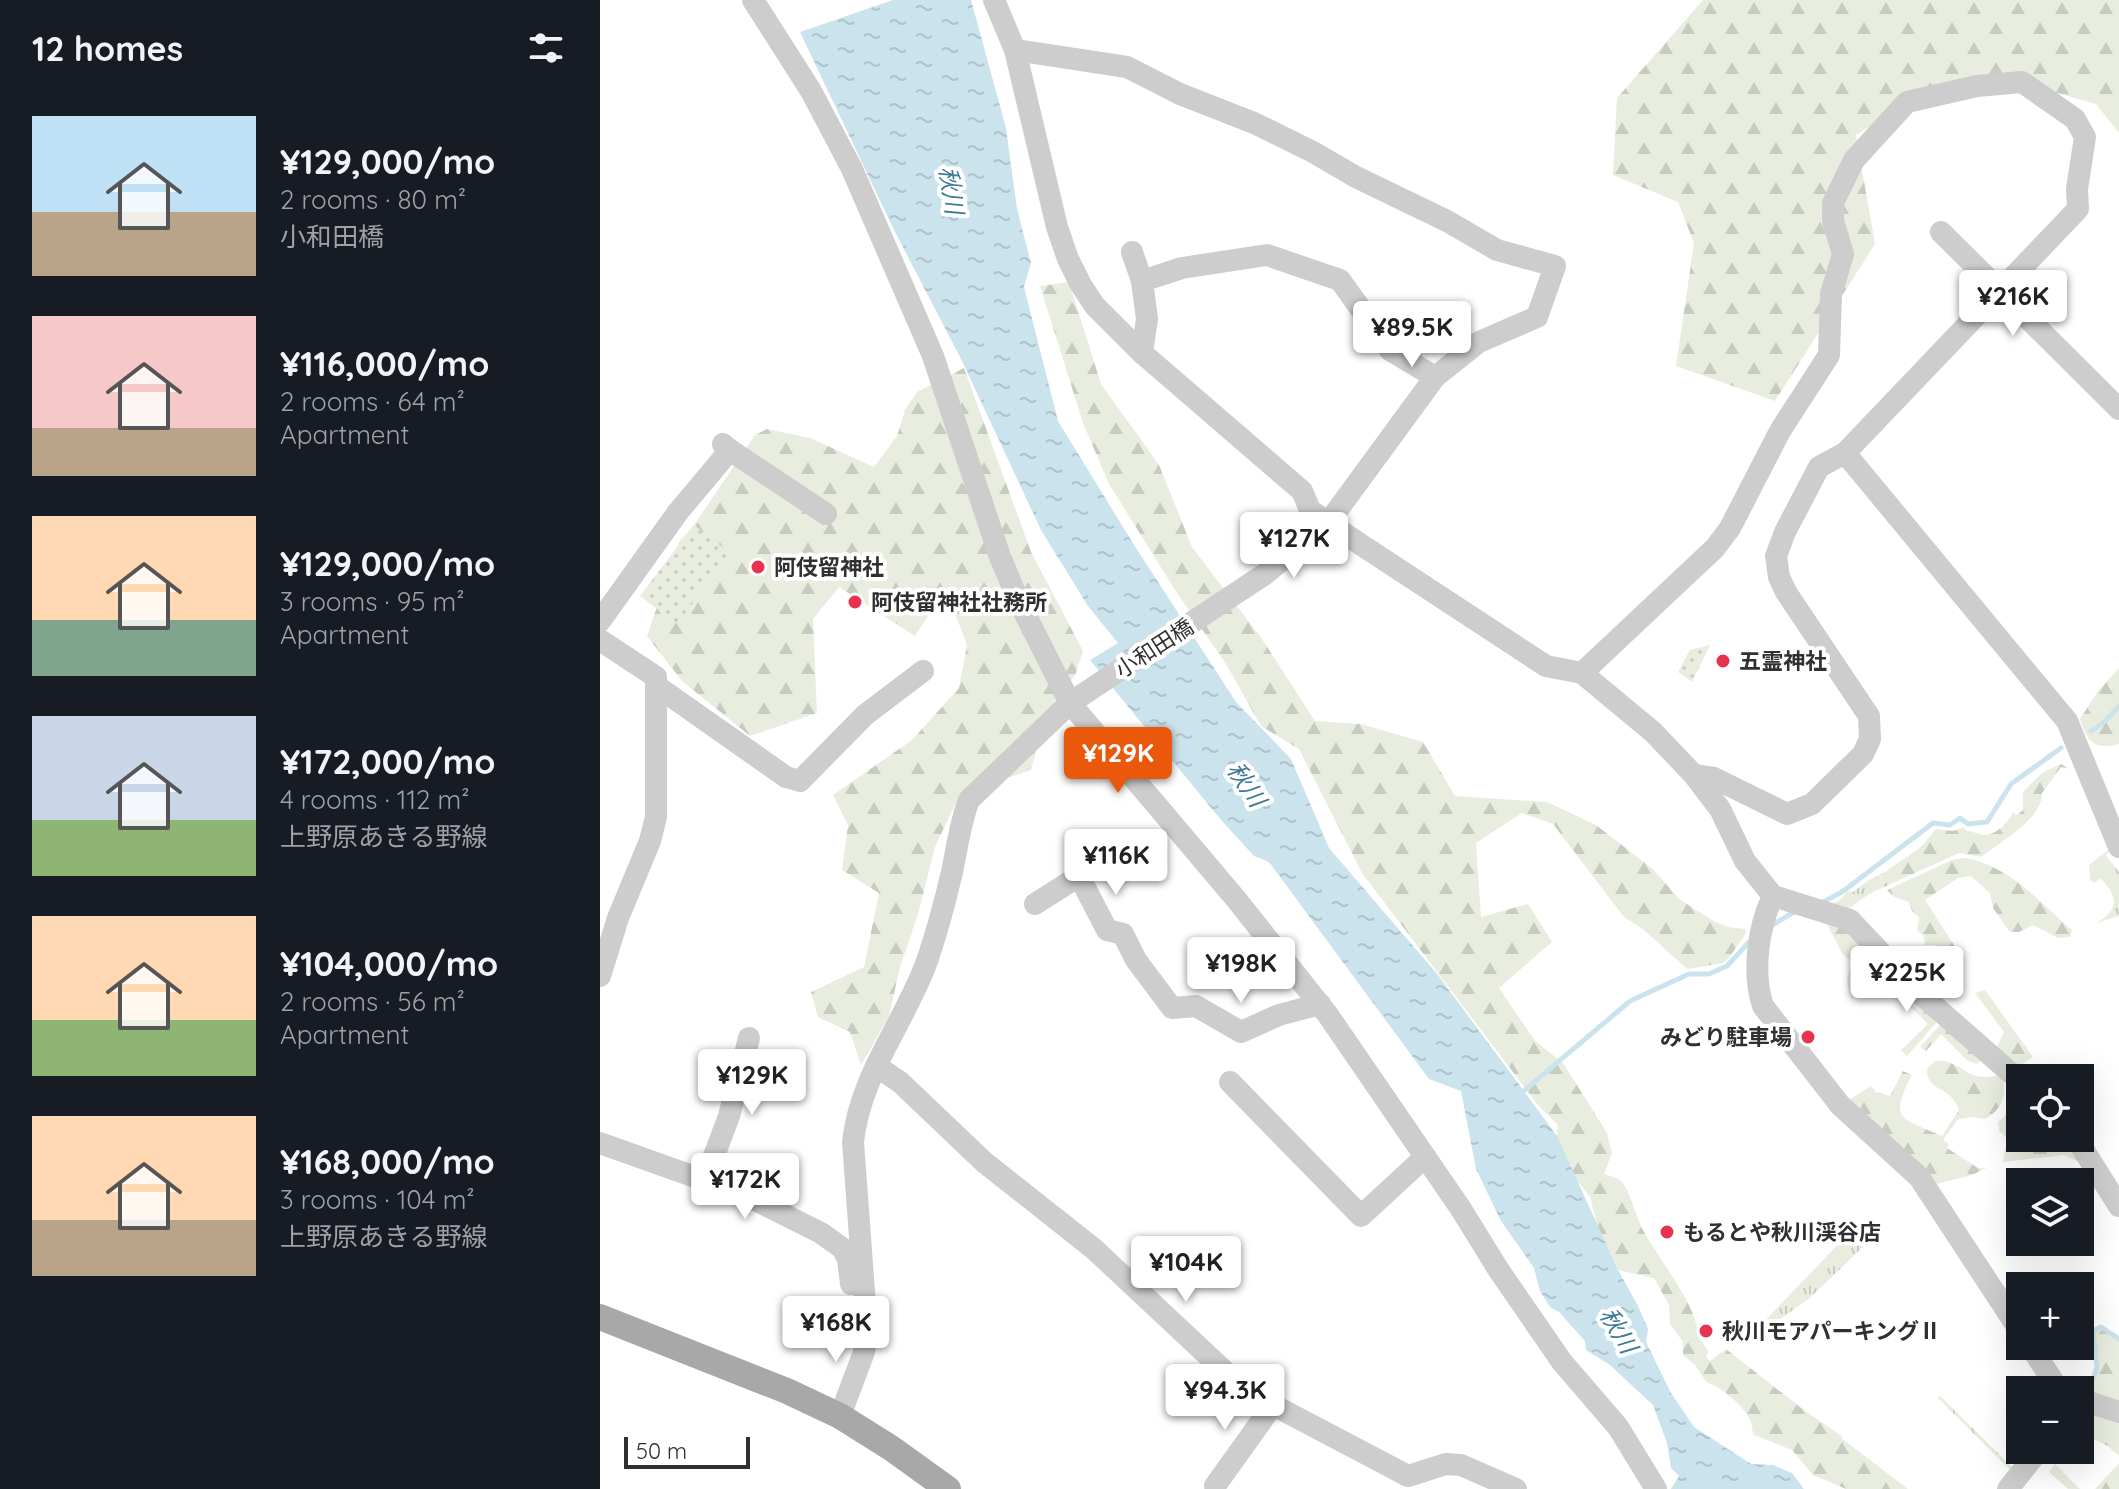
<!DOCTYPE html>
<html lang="en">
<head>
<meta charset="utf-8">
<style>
  body { margin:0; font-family:Quicksand,"Noto Sans JP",sans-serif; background:#20242c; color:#f1f3f6; height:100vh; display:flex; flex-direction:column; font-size:30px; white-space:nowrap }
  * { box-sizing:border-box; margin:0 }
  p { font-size:26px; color:#9ea1a6 }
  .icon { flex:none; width:44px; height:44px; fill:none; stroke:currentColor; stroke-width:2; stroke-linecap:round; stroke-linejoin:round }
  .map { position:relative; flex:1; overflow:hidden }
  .sheet { display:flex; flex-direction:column; background:#171b24; width:600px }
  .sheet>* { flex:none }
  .fabs { position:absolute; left:1406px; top:1064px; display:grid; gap:16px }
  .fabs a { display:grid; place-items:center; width:88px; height:88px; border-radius:0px; background:#171b24; box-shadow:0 8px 32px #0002; font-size:40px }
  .scale { position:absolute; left:24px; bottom:20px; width:126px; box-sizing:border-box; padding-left:8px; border:4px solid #303030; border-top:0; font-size:22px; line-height:28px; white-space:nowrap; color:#303030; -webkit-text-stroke:6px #fff; paint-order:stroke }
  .price { position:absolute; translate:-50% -68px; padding:0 18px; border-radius:8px; background:#fff; color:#222; font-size:26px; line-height:52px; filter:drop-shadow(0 2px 4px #0008) }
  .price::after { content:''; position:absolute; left:50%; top:48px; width:24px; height:18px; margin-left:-12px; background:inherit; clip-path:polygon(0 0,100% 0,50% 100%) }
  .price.selected { background:#ea580c; color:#fff }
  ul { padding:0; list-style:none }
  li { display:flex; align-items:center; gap:24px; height:200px; padding:0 32px }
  li span { display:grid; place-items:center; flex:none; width:224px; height:160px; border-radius:0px; color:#555 }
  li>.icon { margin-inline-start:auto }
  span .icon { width:96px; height:96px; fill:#fffc; stroke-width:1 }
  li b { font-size:34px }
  h2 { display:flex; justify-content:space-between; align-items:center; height:96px; padding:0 32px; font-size:34px }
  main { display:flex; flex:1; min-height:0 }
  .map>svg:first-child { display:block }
</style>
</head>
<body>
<main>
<section class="sheet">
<h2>12 homes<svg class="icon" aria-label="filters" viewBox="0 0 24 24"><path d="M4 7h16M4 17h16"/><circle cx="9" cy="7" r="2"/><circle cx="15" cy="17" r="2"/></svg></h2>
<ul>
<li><span style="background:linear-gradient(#bfe0f5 60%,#b9a48a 0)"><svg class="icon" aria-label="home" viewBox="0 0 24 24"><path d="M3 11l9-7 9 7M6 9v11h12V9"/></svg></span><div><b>¥129,000/mo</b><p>2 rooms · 80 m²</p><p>小和田橋</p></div></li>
<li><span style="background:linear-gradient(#f6c9c9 70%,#b9a48a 0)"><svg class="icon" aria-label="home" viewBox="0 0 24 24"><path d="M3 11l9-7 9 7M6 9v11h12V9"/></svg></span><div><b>¥116,000/mo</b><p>2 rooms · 64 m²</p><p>Apartment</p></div></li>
<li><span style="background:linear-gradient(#ffd9b3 65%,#7fa58c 0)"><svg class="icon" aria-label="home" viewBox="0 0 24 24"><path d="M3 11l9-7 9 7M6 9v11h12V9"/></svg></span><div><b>¥129,000/mo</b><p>3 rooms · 95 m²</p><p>Apartment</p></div></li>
<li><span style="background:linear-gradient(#c9d6e8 65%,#8fb573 0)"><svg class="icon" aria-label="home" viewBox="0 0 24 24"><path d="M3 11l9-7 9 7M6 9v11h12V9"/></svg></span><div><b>¥172,000/mo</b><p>4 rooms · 112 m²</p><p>上野原あきる野線</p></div></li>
<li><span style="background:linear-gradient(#ffd9b3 65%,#8fb573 0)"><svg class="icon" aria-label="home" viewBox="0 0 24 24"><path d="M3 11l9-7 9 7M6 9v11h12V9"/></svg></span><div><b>¥104,000/mo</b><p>2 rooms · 56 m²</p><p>Apartment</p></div></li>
<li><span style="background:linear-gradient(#ffd9b3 65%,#b9a48a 0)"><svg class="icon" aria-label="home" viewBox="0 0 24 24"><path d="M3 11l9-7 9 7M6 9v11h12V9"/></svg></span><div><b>¥168,000/mo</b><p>3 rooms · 104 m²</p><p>上野原あきる野線</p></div></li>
</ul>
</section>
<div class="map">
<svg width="1519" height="1489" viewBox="0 0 1519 1489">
  <defs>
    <pattern id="grass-tufts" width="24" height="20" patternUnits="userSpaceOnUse" patternTransform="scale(2)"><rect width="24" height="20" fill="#e8eddf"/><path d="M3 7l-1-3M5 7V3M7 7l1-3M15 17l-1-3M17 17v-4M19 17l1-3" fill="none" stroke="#c7ccc0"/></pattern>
    <pattern id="forest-firs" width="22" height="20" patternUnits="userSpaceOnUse" patternTransform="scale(2)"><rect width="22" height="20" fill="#e8eddf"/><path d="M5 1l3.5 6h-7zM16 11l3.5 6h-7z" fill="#c7ccc0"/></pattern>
    <pattern id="park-dots" width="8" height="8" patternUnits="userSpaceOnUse" patternTransform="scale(2)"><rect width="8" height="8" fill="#e8eddf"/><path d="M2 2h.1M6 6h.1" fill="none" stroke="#c7ccc0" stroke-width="1.8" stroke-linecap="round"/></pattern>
    <pattern id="water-ripples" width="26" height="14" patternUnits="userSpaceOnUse" patternTransform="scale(2)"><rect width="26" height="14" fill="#cbe3ed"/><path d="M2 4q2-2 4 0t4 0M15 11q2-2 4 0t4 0" fill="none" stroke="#afc3cc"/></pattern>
  </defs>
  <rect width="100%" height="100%" fill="#fff"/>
  <g fill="url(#grass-tufts)">
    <path d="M1511,848L1506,856L1519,872V916L1497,923C1519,908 1519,900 1501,878L1494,883L1490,879L1489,865Z"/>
    <polygon points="1285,872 1279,882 1284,887 1269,894 1245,911 1227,905 1239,901 1248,891 1253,892 1269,880"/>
    <polygon points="1252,1230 1267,1243 1211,1297 1149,1342 1152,1334"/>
    <polygon points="1340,1396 1417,1472 1415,1475 1338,1398"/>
  </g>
  <g fill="url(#forest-firs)">
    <polygon points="1103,0 1519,0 1519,133 1496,104 1398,76 1327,91 1256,135 1275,244 1175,401 1076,366 1094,243 1078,202 1013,175 1017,98"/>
    <path d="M469,282L501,384L559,465L592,547L662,639L715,721L761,724L823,742L855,796L947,802L996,825L1054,870L1079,899L1115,922L1128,927L1145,929L1146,933L1129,958L1123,963L1087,969L1043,929L1024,917L953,824L922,813L876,843L881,917L928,904L952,942L899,988L935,1041L963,1063L1007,1133L1012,1153L1004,1174C1010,1176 1017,1177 1022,1182C1031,1193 1035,1215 1042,1228C1055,1254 1100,1309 1097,1334L1108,1351L1106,1357L1110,1361L1126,1349L1205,1411L1242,1436L1241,1438L1308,1489H1246L1213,1475L1192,1450L1154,1435C1152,1431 1152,1427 1151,1422C1147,1409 1121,1386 1107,1383L1095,1365L1083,1355V1342L1070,1324L1069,1305L1054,1278L1018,1270L998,1228L990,1197L964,1164L955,1144L958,1125L938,1105L762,873L699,749L661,726L626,664L575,590L509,484L483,423L440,286Z"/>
    <polygon points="364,368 431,552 483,651 475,675 446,714 431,770 360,794 335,847 318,914 300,967 289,1016 261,1065 250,1032 218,1017 211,992 264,967 279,893 242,870 248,825 233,795 312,740 359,688 367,645 353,608 337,602 315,636 239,587 213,619 217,713 150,736 82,681 47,636 79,542 94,525 155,435 167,429 210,438 274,467 297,436 305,410 317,392"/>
    <path d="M1519,668V744C1496,750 1487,743 1480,719L1498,691Z"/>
    <path d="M1461,764L1470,769L1461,767L1442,793C1444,817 1399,843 1381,857L1359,853L1284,887L1279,882L1285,872L1321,847L1336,829L1353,831L1364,827L1366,831C1370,830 1374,833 1379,834C1394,838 1406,825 1413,813L1417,815L1423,810V792L1442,773Z"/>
    <path d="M1366,858C1415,869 1436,900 1472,930L1470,937L1458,938L1433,925L1419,932H1410L1393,908L1390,893L1371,876L1358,878L1325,900L1363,959L1349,958L1336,945H1325L1324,936L1317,930L1319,917L1312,911L1309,902L1294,897L1287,890L1352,860Z"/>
    <path d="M1239,920L1337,1018L1336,1023L1307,1056L1301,1050L1328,1024L1285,982L1273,983L1252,998C1245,984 1246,975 1254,962L1243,955L1227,924Z"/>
    <polygon points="1385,990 1433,1057 1415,1069 1395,1052 1404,1032 1375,993"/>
    <polygon points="1345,1024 1383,1057 1377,1064 1368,1061 1341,1034 1326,1051 1320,1047 1339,1026"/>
    <path d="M1335,1061C1363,1058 1364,1086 1403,1074C1407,1094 1404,1108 1385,1119L1370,1117L1357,1120L1343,1140L1349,1144L1347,1148L1378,1168H1386L1372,1175L1336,1184L1244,1103L1271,1086L1276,1092L1290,1096L1303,1071L1312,1075C1288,1120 1301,1118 1342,1136L1359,1110C1351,1085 1326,1092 1327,1069Z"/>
    <polygon points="1420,1111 1420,1138 1470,1138 1481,1163 1464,1155 1403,1162 1405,1149 1410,1145 1410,1141 1399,1131 1398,1122 1406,1115 1414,1116"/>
    <path d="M1500,1328L1519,1340V1408L1486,1397C1502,1370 1493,1359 1494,1331Z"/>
    <polygon points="1480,1405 1519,1416 1519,1456 1508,1446 1491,1438 1488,1420 1482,1416"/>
    <polygon points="1519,1463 1519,1489 1495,1489"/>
  </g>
  <g fill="url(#park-dots)">
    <polygon points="94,525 130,553 77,624 40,596"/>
    <polygon points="1110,645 1092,682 1078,672 1090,650"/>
  </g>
  <polygon fill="#e8eddf" points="1455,1464 1480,1489 1468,1489 1449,1472"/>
  <polygon fill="url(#water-ripples)" points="293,0 371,0 406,128 417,209 431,263 424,287 458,421 534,545 636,702 691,759 729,848 838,975 957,1136 1018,1270 1038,1306 1048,1329 1046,1342 1071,1393 1094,1427 1151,1464 1173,1465 1192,1473 1204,1489 1071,1489 1079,1476 1071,1468 1067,1443 1053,1405 1010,1365 986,1350 985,1341 959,1312 950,1307 940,1291 934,1268 901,1221 876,1169 861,1091 829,1079 669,862 654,856 621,820 490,660 518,643 488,606 441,530 361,359 294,230 200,32"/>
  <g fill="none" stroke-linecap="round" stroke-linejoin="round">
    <g stroke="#cbe3ed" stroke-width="5">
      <polyline points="1491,731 1503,723 1519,706"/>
      <polyline points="1219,904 1242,892 1333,823 1350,825 1360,818 1368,824 1387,822 1411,784 1461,748"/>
      <polyline points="1169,927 1194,912"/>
      <polyline points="919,1095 1030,1001 1089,974 1109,974 1127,966 1151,940"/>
      <polyline points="1488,1393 1497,1367 1493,1331 1501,1327 1519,1339"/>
    </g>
    <g stroke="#cdcdcd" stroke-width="22">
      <polyline points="153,0 211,91 252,169 333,356 400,557 419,602 470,703 636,899 728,1015 861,1209 898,1269 962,1362 1018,1427 1056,1489"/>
      <polyline points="415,50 527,67 580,94 654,123 713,152 756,177 847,221 897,250 955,266 937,317 879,342 835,377 728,523 946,666 982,673 1053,732 1094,775 1120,809 1145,861 1173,896 1250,920 1316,990 1420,1081"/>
      <polyline points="1341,232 1519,409"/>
      <polyline points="532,252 542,281"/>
      <polyline points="542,353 547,319 542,281 582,268 667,255 740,280 790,350 835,377"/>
      <polyline points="130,450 226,514"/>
      <polyline points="1245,453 1467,721 1519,847"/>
      <polyline points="0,621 78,512 130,450 123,444"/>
      <polyline points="0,640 56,677 56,817 50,841 18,918 0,976"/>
      <polyline points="982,673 1115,548 1130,528 1180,431 1229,355 1231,294 1243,254 1233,221 1233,203 1254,160 1307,102 1377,86 1422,82 1475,119 1485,137 1477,189 1478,209 1245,453 1219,467 1185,532 1176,556 1179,577 1186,592 1269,716 1270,739 1263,754 1212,804 1187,814 1114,778 1094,775"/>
      <polyline points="58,687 186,777 200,781 265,715 323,671"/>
      <path d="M1173,896C1158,927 1152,973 1163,1006L1240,1105L1319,1177L1420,1331"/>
      <polyline points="435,904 479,876 507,930 523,934 536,960 572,1008 596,1006 641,1032 679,1015 720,1004"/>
      <polyline points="276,1066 300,1082 384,1162 494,1249 634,1380 673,1405 808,1476 846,1464 861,1465 916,1489"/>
      <polyline points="630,1082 761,1216 825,1157"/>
      <polyline points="1476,1138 1519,1206"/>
      <polyline points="0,1143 143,1194 221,1233 242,1248 248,1259 251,1284"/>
      <polyline points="105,1180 129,1116 149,1038"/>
      <polyline points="1430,1346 1459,1390"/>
      <polyline points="1480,1399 1519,1412"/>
      <path d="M240,1416L264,1352L267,1332L253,1142C260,1075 304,1024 327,961C337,932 345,902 352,872C357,848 360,823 369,800L470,703L665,574L728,523L710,510L702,491L542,353L495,306L481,285L468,259L457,227L415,50L394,0"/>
      <polyline points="615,1486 673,1405"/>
      <polyline points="1408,1489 1439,1450"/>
    </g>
    <polyline stroke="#a8a8a8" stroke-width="26" points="0,1317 187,1391 240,1416 291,1448 348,1489"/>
  </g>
  <g fill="#e8324e" stroke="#fff" stroke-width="3">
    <circle cx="158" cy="567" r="8"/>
    <circle cx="255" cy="602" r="8"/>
    <circle cx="1123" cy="661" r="8"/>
    <circle cx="1208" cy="1037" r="8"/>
    <circle cx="1067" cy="1232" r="8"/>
    <circle cx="1106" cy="1331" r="8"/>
  </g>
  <g text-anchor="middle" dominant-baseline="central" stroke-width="8" stroke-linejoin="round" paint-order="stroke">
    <g font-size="22" font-weight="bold" fill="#303030" stroke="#fff" text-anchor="start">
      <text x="174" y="567">阿伎留神社</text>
      <text x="271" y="602">阿伎留神社社務所</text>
      <text x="1139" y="661">五霊神社</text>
      <text x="1192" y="1037" text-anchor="end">みどり駐車場</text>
      <text x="1083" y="1232">もるとや秋川渓谷店</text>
      <text x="1122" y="1331">秋川モアパーキングⅡ</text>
    </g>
    <g font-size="22" fill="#303030" stroke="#fff">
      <text transform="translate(554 648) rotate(-33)">小和田橋</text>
    </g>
    <g font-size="24" font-style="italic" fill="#3c7a95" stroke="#fff">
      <text transform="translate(352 190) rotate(81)">秋川</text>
      <text transform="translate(647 784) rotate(56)">秋川</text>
      <text transform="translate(1019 1330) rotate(59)">秋川</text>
    </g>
  </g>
</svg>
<div class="fabs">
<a><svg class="icon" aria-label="locate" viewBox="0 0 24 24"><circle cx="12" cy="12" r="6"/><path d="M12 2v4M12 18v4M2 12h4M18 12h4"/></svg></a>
<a><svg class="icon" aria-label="layers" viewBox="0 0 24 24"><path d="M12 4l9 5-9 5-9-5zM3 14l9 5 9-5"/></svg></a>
<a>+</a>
<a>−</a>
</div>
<div class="scale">50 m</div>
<b class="price" style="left:1413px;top:338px">¥216K</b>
<b class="price" style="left:812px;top:369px">¥89.5K</b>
<b class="price" style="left:694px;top:580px">¥127K</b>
<b class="price selected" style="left:518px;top:795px">¥129K</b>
<b class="price" style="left:516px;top:897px">¥116K</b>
<b class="price" style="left:641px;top:1005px">¥198K</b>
<b class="price" style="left:1307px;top:1014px">¥225K</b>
<b class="price" style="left:152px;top:1117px">¥129K</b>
<b class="price" style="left:145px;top:1221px">¥172K</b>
<b class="price" style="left:586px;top:1304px">¥104K</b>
<b class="price" style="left:236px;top:1364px">¥168K</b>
<b class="price" style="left:625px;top:1432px">¥94.3K</b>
</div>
</main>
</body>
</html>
